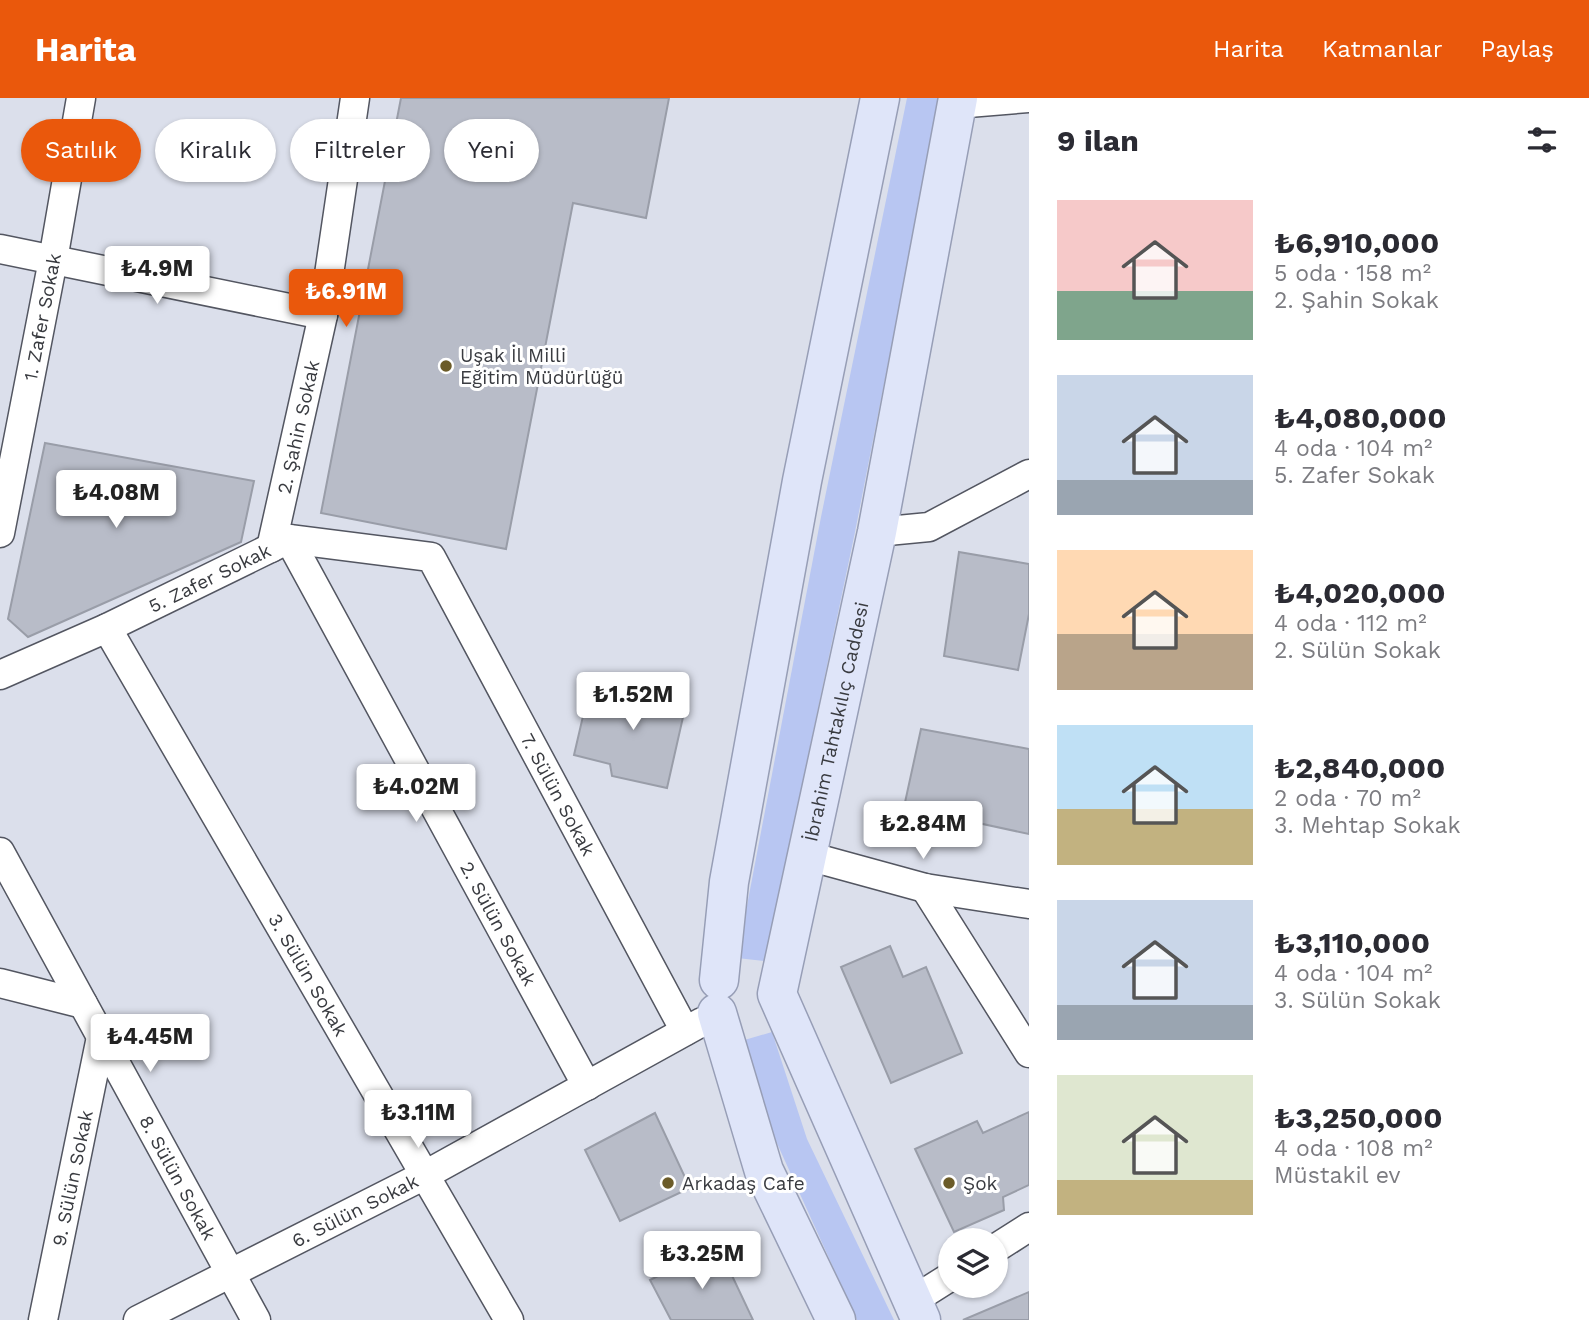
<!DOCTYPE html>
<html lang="tr">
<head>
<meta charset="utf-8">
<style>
  body { margin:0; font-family:"Work Sans",sans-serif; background:#f2f2f3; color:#2b2b33; height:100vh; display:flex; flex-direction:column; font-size:26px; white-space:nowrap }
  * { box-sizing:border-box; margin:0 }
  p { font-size:23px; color:#7c7c81 }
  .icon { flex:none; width:38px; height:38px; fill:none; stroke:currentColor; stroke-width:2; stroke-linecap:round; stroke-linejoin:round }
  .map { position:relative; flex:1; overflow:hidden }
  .drawer { display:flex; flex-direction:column; background:#fff; width:560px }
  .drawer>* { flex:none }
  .hud { position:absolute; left:21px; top:21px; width:665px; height:63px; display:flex; gap:14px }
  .buttons { position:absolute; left:938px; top:1130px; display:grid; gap:14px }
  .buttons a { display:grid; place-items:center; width:70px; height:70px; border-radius:50%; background:#fff; box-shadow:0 2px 5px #0004; font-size:35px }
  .price { position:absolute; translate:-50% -60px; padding:0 16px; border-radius:7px; background:#fff; color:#222; font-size:23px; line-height:46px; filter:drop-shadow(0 2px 4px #0008) }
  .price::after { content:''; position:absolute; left:50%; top:42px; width:21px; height:16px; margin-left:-10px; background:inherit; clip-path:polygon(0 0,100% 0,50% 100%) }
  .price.current { background:#ea580c; color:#fff }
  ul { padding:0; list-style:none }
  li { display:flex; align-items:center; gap:21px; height:175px; padding:0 28px }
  li span { display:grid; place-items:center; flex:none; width:196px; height:140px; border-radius:0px; color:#555 }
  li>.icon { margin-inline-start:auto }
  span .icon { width:84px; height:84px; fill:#fffc; stroke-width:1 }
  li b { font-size:30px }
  h2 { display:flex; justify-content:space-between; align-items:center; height:84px; padding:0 28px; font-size:30px }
  .pill { padding:0 24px; border-radius:32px; background:#fff; box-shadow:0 2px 5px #0004; font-size:24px; line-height:63px }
  .pill.current { background:#ea580c; color:#fff }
  header { display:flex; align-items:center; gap:42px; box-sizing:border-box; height:98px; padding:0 35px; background:#ea580c; color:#fff }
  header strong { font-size:33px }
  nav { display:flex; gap:38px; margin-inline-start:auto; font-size:24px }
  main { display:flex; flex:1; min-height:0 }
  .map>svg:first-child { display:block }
</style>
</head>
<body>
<header>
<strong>Harita</strong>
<nav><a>Harita</a><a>Katmanlar</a><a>Paylaş</a></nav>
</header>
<main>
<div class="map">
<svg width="1029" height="1222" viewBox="0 0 1029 1222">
  <rect width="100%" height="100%" fill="#dbdfeb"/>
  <g fill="#b8c6f2">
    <polygon points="907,0 940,0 855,434 765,863 737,860 821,419"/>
    <polygon points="772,934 807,1041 894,1222 857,1222 766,1021 741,943"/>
  </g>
  <g fill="#b8bcc8" stroke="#999da8" stroke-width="2">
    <polygon points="401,0 669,0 646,120 573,105 506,451 321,415"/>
    <polygon points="45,345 254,383 241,444 28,539 8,521"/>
    <polygon points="959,454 1029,466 1029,516 1018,572 944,558"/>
    <polygon points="631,584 688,597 667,690 612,678 610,666 574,657 590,588 628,597"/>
    <polygon points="921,631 1029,651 1029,736 904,709"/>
    <polygon points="890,848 903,879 926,869 962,955 891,985 841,869"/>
    <polygon points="1029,1014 1029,1087 1003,1099 1004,1112 954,1134 915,1051 977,1023 983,1035"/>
    <polygon points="655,1015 690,1090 620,1123 585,1052"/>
    <polygon points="718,1148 753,1222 671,1222 650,1182"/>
    <polygon points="1029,1194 1029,1222 963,1222"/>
  </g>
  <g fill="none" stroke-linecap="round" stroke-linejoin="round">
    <g stroke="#535661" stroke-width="31">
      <g id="street">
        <polyline points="956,6 1029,0"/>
        <polyline points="0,151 323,217"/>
        <polyline points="877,434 929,429 1029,376"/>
        <path id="s1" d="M0,435L53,162L81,0"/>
        <path id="s2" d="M289,441L587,988"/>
        <path id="s3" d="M271,450L323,217L355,0"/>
        <path id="s4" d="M107,530L509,1222"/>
        <path id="s5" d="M0,577L107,530L289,441L431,459L685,933"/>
        <path id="s6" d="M0,754L256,1222"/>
        <polyline points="808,758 925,790 1029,806"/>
        <polyline points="925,790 1029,955"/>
        <polyline points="0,885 83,906"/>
        <polyline points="996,1150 1029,1129"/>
        <polyline points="912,1203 950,1179"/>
        <path id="s7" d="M43,1222L101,939"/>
        <path id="s8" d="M138,1222L425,1077L702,924"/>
      </g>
    </g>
    <g stroke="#979eb6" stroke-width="41">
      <g id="primary">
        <polyline points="719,882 729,784 802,383 880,0"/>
        <polyline points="717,915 764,1073 836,1222"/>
        <path id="s9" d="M921,1222L777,896L877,434L958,0"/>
      </g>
    </g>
    <use href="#street" stroke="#fff" stroke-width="28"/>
    <use href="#primary" stroke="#dfe5f9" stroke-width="38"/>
  </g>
  <g fill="#6b5b28" stroke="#fff" stroke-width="2.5">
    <circle cx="446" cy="268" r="7"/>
    <circle cx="668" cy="1085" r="7"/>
    <circle cx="949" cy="1085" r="7"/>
  </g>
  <g text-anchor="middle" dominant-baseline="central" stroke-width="6" stroke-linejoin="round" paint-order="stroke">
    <g font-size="19" fill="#393b40" stroke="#fff">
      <text stroke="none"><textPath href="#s1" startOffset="220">1. Zafer Sokak</textPath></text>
      <text stroke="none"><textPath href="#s3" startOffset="124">2. Şahin Sokak</textPath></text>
      <text stroke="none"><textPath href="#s5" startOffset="231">5. Zafer Sokak</textPath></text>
      <text stroke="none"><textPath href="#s9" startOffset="635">İbrahim Tahtakılıç Caddesi</textPath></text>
      <text stroke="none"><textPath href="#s5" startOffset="732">7. Sülün Sokak</textPath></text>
      <text stroke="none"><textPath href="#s2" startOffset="438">2. Sülün Sokak</textPath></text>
      <text stroke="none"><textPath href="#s4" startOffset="401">3. Sülün Sokak</textPath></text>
      <text stroke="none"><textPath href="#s6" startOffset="371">8. Sülün Sokak</textPath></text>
      <text stroke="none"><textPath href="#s7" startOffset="145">9. Sülün Sokak</textPath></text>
      <text stroke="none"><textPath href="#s8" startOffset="243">6. Sülün Sokak</textPath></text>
    </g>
    <g font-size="19" fill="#393b40" stroke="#fff" text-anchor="start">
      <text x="460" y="257">Uşak İl Milli<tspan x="460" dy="22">Eğitim Müdürlüğü</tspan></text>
      <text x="682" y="1085">Arkadaş Cafe</text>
      <text x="963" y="1085">Şok</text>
    </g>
  </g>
</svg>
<div class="buttons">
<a><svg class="icon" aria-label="layers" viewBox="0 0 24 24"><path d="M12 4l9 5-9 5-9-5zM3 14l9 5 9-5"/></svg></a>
</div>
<b class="price" style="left:157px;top:208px">₺4.9M</b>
<b class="price current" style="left:346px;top:231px">₺6.91M</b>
<b class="price" style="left:116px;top:432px">₺4.08M</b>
<b class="price" style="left:633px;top:634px">₺1.52M</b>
<b class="price" style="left:416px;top:726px">₺4.02M</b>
<b class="price" style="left:923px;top:763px">₺2.84M</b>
<b class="price" style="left:150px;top:976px">₺4.45M</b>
<b class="price" style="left:418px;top:1052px">₺3.11M</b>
<b class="price" style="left:702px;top:1193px">₺3.25M</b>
<div class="hud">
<a class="pill current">Satılık</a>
<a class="pill">Kiralık</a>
<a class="pill">Filtreler</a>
<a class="pill">Yeni</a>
</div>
</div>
<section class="drawer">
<h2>9 ilan<svg class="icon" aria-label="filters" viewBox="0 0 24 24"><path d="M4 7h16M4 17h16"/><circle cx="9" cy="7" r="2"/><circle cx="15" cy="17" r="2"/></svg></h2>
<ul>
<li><span style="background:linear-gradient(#f6c9c9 65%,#7fa58c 0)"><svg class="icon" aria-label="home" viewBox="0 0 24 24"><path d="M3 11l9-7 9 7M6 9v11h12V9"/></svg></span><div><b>₺6,910,000</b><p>5 oda · 158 m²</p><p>2. Şahin Sokak</p></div></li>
<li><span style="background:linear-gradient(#c9d6e8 75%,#9aa5b1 0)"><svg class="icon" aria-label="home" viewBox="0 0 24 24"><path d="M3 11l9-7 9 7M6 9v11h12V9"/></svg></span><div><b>₺4,080,000</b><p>4 oda · 104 m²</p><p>5. Zafer Sokak</p></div></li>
<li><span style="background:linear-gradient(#ffd9b3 60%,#b9a48a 0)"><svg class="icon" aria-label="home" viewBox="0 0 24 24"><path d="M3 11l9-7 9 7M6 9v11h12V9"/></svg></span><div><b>₺4,020,000</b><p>4 oda · 112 m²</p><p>2. Sülün Sokak</p></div></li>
<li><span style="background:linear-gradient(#bfe0f5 60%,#c2b280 0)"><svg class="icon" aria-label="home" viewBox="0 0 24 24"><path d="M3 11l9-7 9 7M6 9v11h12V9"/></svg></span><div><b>₺2,840,000</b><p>2 oda · 70 m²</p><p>3. Mehtap Sokak</p></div></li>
<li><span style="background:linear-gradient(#c9d6e8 75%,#9aa5b1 0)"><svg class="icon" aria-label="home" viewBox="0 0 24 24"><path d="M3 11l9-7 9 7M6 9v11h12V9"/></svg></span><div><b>₺3,110,000</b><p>4 oda · 104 m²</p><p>3. Sülün Sokak</p></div></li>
<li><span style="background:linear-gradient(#dfe7d0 75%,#c2b280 0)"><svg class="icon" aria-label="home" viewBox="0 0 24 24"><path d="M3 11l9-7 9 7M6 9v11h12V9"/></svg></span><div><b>₺3,250,000</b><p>4 oda · 108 m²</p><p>Müstakil ev</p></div></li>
</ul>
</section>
</main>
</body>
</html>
